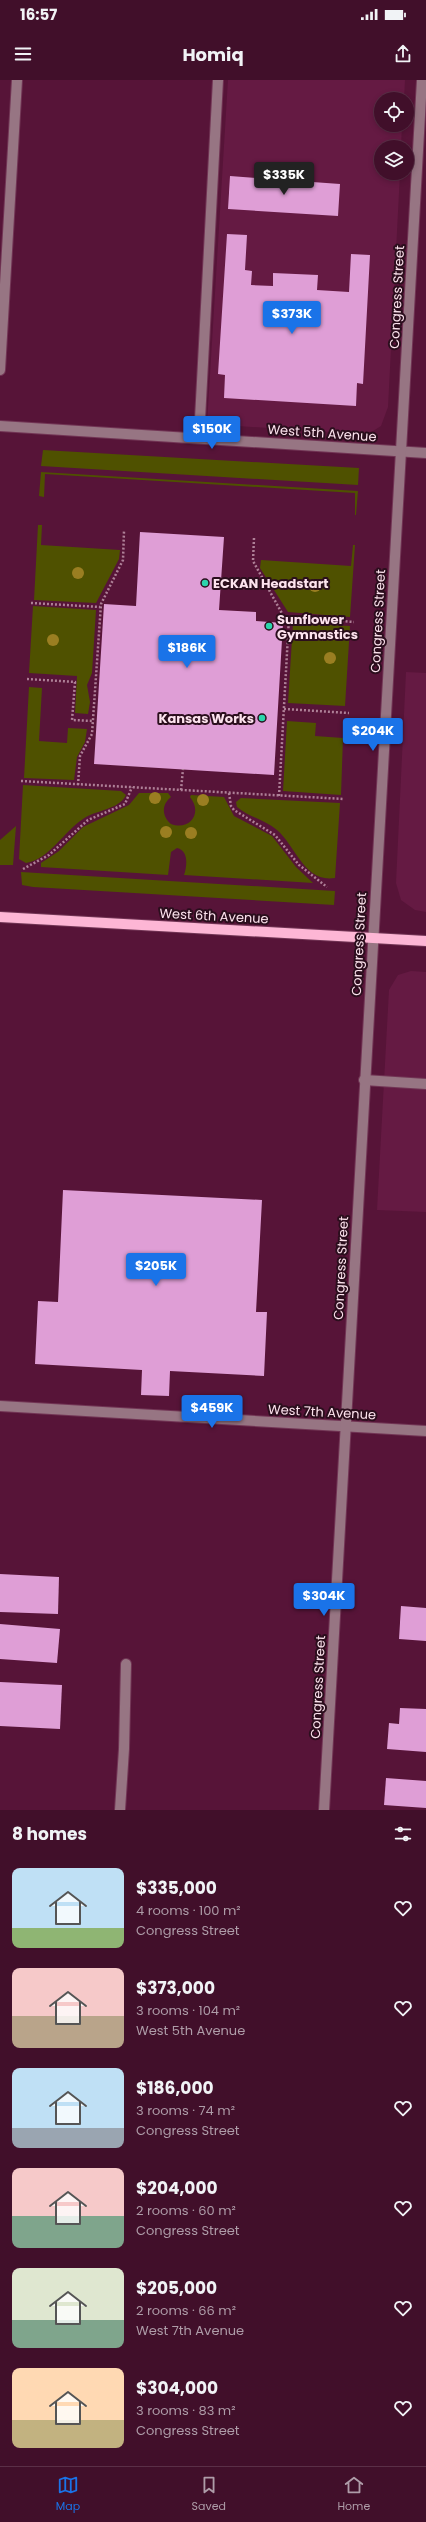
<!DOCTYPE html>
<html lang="en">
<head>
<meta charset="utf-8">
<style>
  body { margin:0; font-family:Poppins,sans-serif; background:#481832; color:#f1f3f6; height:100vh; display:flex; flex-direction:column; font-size:15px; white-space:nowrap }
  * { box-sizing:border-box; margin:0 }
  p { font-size:13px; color:#ae9ca8 }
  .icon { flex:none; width:22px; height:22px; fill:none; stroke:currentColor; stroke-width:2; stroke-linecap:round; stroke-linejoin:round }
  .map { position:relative; height:1730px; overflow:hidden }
  .side { display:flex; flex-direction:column; background:#410f2a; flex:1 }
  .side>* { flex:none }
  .tools { position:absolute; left:374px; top:12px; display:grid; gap:8px }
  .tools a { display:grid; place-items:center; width:40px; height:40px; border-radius:50%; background:#410f2a; box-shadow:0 2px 6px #0003,0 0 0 1px #5a2f47; font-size:20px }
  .price { position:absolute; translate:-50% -34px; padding:0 9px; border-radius:4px; background:#1a73e8; color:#fff; font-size:13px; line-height:26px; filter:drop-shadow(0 1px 2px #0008) }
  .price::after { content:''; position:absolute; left:50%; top:24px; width:12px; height:9px; margin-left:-6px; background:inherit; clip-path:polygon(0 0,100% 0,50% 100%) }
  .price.current { background:#222; color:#fff }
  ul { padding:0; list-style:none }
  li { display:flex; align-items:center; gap:12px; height:100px; padding:0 12px }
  li span { display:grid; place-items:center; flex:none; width:112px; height:80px; border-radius:8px; color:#555 }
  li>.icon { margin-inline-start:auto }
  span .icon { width:48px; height:48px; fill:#fffc; stroke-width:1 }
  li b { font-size:17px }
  h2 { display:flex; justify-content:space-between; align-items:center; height:48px; padding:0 12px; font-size:17px }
  .status { display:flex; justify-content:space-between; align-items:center; height:28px; padding:0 20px; background:#410f2a; direction:ltr }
  .status svg { height:11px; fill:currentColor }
  header { display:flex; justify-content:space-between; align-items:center; height:52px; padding:0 12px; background:#410f2a; font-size:18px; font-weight:700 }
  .tab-bar { display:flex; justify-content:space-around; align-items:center; height:56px; border-top:1px solid #5a2f47; background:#410f2a; font-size:11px; color:#ae9ca8 }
  .tab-bar a { display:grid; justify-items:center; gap:2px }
  .tab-bar .current { color:#1a73e8 }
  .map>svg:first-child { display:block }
</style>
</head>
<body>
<div class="status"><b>16:57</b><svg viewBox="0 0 49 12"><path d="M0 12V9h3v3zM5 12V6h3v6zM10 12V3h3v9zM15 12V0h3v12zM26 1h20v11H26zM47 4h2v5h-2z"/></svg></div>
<header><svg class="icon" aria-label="menu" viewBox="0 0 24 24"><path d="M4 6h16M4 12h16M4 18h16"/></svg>Homiq<svg class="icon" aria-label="share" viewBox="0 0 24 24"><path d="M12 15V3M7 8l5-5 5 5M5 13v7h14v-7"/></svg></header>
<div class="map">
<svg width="426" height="1730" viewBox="0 0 426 1730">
  <rect width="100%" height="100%" fill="#571438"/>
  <g fill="#651a43">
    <polygon points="228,0 405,0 404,19 381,19 381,45 402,45 401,67 381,67 381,93 400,93 388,327 381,346 373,351 361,354 207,344"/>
    <polygon points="406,592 426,593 426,832 415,830 401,820 396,803"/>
    <polygon points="411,891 426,892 426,1132 377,1130 389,910 398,895"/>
  </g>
  <g fill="#4f5100">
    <polygon points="43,370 359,388 358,405 41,386"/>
    <polygon points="41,392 358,411 356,435 355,435 355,413 45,394 44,417 39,416"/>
    <polygon points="38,445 42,445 41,465 120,470 119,479 96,523 34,520"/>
    <polygon points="353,465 355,465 350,537 288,532 260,488 261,480 351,486"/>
    <polygon points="33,526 96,530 92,593 87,605 90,622 88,634 75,633 77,596 29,593"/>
    <polygon points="293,543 350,546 345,626 288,623"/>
    <polygon points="29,607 42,608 39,661 67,663 68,648 87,649 85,662 77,677 74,700 24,698"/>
    <polygon points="287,641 316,643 315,656 343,658 341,715 283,711"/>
    <path d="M23,705L121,711L126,715C119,730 95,730 83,739C64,751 50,779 26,783L19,779Z"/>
    <path d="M139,713H168L171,717C161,725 162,736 171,744C190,751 203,733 190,717L191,715L224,717L234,736L272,756L296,787L313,803L184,795C187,786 189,771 177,768L171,772L168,795L41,787V783L59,771L83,747L129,725Z"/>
    <path d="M241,718L340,723L335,798C304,803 296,766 277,750C265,740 249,737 237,727L236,722Z"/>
    <polygon points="16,746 13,785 0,785 0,760"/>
    <polygon points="21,792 335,811 334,825 33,807 22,805"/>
  </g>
  <g fill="#df9ed6">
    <polygon points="230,96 340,104 338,136 228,129"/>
    <polygon points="227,154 247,155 245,190 252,191 251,205 273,206 273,193 318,195 317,210 349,212 351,174 370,175 363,304 357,303 356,326 224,318 225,295 218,294"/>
    <polygon points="140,452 224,457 219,530 256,532 256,541 283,543 274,695 94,684 104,524 136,526"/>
    <polygon points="63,1110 262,1120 256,1232 267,1232 264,1296 170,1291 169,1316 141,1315 142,1290 35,1284 38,1221 58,1222"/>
    <polygon points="0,1494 59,1497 58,1534 0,1532"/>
    <polygon points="401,1526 426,1528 426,1561 399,1559"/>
    <polygon points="0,1544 60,1549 57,1583 0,1579"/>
    <polygon points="0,1602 62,1605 60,1649 0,1646"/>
    <polygon points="400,1628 426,1629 426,1672 387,1669 389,1643 399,1644"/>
    <polygon points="386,1698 426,1701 426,1728 384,1725"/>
  </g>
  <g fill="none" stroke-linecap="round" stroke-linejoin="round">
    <g stroke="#723555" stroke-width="12">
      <g id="minor">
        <polyline points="0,290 17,0"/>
        <polyline points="0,346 426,373"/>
        <polyline points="199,358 218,0"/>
        <polyline points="364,1000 426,1004"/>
        <polyline points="0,1326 426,1351"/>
        <polyline points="120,1730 124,1669 126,1584"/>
        <polyline points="324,1730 422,0"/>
      </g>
    </g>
    <g stroke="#723555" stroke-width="12">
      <polyline id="major" points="0,837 426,861"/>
    </g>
    <g stroke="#ae8097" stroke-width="2.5" stroke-dasharray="2 2" stroke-linecap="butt">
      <polyline points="254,458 253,481 284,537 289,537"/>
      <polyline points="31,523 100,527"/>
      <polyline points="27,599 75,602 72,640 93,641"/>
      <polyline points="284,629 349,633"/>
      <polyline points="21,701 344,719"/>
      <polyline points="78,705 80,676 92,654 101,524 123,480 124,451"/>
      <polyline points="181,710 183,689"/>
      <polyline points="229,713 231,726 234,730 275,755 299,785 327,807"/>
      <polyline points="279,716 289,537 354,542"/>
      <polyline points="23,789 49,775 88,740 125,724 132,707"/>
    </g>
    <use href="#minor" stroke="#977583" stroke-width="10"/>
    <use href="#major" stroke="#fdb6d5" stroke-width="10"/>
  </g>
  <g fill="#9a7e21">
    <circle cx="78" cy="493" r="6"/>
    <circle cx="315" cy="506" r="6"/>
    <circle cx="53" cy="560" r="6"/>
    <circle cx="330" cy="578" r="6"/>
    <circle cx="155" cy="718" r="6"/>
    <circle cx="203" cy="720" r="6"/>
    <circle cx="166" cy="752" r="6"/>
    <circle cx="191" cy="753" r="6"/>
  </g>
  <g fill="#2bd5ac" stroke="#2b0e1d" stroke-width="1.5">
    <circle cx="205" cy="503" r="4"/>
    <circle cx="269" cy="546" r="4"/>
    <circle cx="262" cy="638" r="4"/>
  </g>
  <g text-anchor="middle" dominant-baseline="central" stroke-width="4" stroke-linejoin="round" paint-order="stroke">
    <g font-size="13" fill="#fde3ee" stroke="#2b0e1d">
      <text transform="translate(397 217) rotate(-87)">Congress Street</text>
      <text transform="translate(322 353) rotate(4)">West 5th Avenue</text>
      <text transform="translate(378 541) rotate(-87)">Congress Street</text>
      <text transform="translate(214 836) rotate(3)">West 6th Avenue</text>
      <text transform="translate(359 864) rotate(-87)">Congress Street</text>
      <text transform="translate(341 1188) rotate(-87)">Congress Street</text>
      <text transform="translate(322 1332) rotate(3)">West 7th Avenue</text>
      <text transform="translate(318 1607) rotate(-87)">Congress Street</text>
    </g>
    <g font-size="13" font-weight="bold" fill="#fde3ee" stroke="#2b0e1d" text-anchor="start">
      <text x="213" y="503">ECKAN Headstart</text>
      <text x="277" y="539">Sunflower<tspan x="277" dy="15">Gymnastics</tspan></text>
      <text x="254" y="638" text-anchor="end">Kansas Works</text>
    </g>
  </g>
</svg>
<div class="tools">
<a><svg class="icon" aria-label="locate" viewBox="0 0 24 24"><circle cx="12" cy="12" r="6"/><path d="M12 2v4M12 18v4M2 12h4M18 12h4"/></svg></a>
<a><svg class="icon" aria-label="layers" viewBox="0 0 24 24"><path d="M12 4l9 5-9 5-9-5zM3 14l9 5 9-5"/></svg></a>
</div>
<b class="price current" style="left:284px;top:116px">$335K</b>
<b class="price" style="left:292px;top:255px">$373K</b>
<b class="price" style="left:212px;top:370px">$150K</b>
<b class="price" style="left:187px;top:589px">$186K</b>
<b class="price" style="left:373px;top:672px">$204K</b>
<b class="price" style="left:156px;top:1207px">$205K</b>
<b class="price" style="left:212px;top:1349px">$459K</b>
<b class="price" style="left:324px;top:1537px">$304K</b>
</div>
<section class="side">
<h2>8 homes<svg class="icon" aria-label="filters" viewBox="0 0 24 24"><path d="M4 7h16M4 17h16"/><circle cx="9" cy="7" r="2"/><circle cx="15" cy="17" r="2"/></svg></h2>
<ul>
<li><span style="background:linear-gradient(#bfe0f5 75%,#8fb573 0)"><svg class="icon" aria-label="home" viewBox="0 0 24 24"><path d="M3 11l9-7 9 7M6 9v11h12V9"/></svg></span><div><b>$335,000</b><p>4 rooms · 100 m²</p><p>Congress Street</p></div><svg class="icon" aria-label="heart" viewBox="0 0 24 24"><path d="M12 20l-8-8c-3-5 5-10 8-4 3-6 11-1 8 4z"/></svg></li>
<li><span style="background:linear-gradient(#f6c9c9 60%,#b9a48a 0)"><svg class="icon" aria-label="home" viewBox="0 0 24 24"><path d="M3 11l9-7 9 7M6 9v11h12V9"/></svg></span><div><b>$373,000</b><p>3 rooms · 104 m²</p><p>West 5th Avenue</p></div><svg class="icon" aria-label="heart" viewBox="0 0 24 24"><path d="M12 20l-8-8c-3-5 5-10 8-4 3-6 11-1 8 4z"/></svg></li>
<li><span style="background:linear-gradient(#bfe0f5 75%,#9aa5b1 0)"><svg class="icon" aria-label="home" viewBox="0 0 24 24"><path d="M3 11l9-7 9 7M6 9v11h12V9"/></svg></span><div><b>$186,000</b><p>3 rooms · 74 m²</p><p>Congress Street</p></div><svg class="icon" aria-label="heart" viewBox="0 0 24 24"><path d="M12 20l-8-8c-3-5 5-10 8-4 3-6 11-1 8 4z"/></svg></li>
<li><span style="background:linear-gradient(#f6c9c9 60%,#7fa58c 0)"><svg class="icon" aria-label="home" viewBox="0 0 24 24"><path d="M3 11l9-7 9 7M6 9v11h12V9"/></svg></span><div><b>$204,000</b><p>2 rooms · 60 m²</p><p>Congress Street</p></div><svg class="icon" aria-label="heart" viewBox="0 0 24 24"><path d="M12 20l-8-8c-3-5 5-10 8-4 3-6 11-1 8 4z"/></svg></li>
<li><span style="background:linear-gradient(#dfe7d0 65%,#7fa58c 0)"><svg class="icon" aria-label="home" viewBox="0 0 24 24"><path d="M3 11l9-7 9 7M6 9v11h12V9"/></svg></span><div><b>$205,000</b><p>2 rooms · 66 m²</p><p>West 7th Avenue</p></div><svg class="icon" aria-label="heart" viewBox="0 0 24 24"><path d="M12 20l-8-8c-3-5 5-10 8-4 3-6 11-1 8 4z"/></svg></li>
<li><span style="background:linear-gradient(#ffd9b3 65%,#c2b280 0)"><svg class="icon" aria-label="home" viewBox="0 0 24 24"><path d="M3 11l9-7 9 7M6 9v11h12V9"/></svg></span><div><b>$304,000</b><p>3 rooms · 83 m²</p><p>Congress Street</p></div><svg class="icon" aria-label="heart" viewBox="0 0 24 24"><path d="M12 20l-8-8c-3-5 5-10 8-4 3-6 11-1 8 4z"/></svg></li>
</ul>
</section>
<nav class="tab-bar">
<a class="current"><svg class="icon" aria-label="map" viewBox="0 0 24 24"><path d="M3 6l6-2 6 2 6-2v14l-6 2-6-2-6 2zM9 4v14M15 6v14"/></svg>Map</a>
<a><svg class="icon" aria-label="saved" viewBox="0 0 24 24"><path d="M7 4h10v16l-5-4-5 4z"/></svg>Saved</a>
<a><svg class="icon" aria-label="home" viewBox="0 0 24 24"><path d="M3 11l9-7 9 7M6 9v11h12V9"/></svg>Home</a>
</nav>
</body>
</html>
